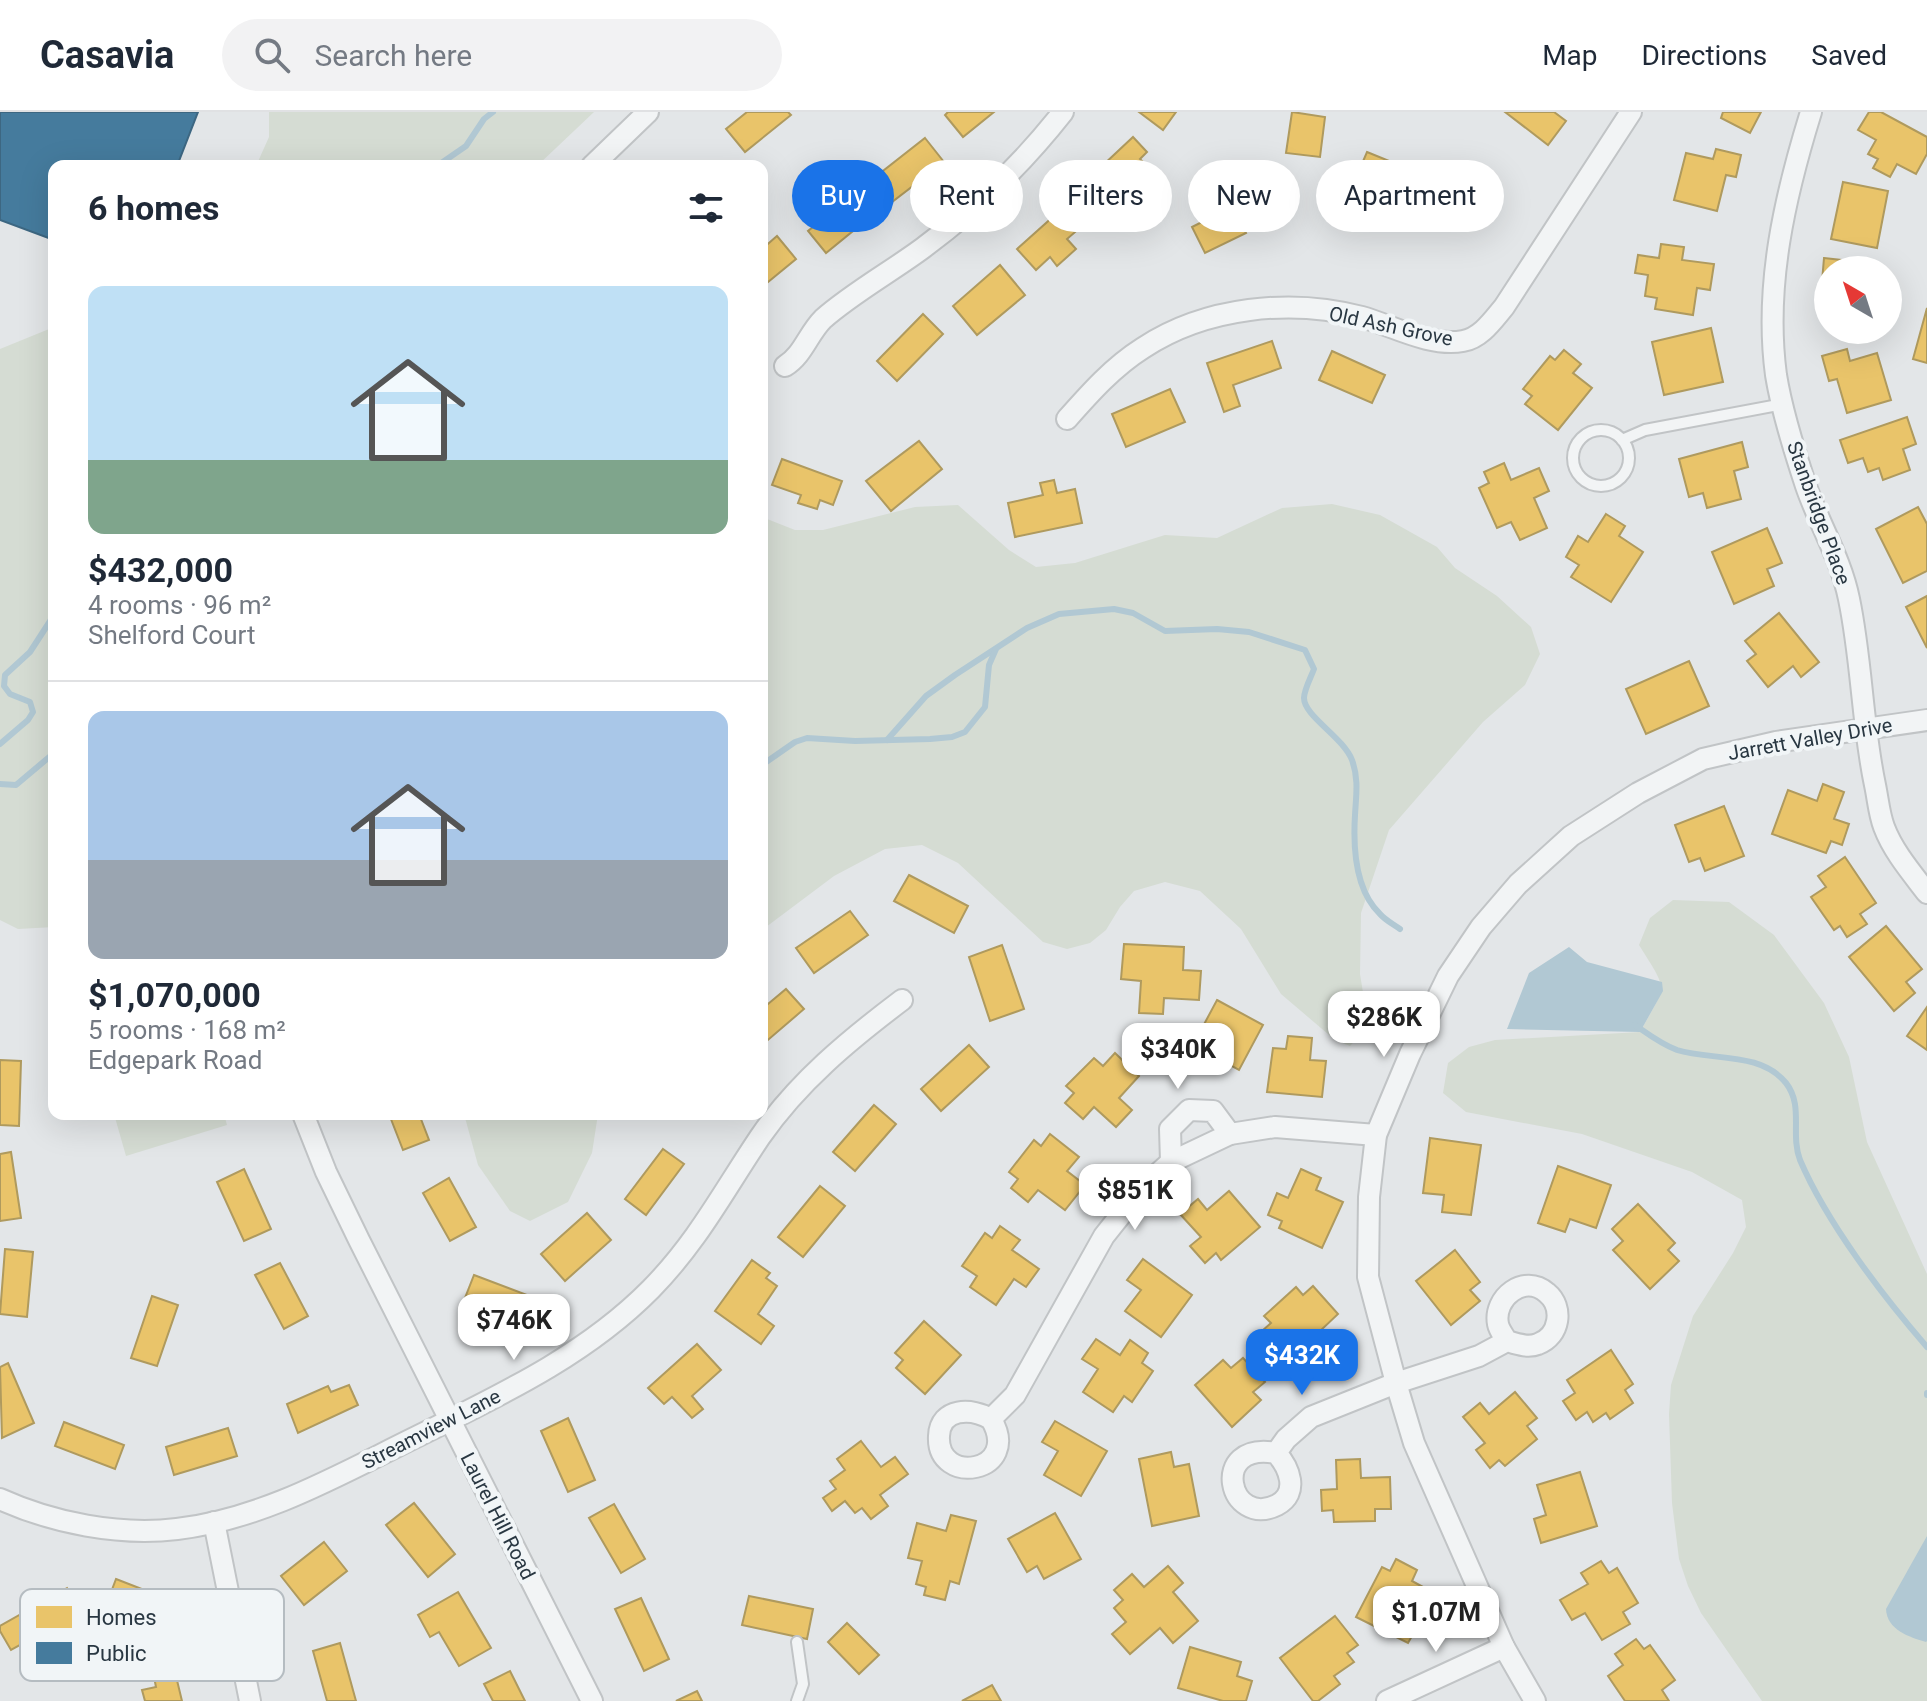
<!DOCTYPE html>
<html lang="en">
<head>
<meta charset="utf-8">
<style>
  body { margin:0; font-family:Roboto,sans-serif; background:#f2f2f3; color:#1f2937; height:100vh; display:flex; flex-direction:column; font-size:30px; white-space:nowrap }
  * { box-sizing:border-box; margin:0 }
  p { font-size:26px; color:#747a83 }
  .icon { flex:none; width:44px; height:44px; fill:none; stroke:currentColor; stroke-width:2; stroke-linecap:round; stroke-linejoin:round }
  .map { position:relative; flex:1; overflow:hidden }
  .sheet { position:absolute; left:48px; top:48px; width:720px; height:960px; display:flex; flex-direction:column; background:#fff; border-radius:16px; box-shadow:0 8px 32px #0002 }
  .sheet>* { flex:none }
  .top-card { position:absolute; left:792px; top:48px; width:760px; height:72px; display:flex; gap:16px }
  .needle { width:52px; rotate:321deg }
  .controls { position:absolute; left:1814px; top:144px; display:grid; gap:16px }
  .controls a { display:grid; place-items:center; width:88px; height:88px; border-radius:50%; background:#fff; box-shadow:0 8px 32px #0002; font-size:40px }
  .price { position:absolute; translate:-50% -68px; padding:0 18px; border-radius:16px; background:#fff; color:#222; font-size:26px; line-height:52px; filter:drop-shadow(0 2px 4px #0008) }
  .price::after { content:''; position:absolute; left:50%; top:48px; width:24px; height:18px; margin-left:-12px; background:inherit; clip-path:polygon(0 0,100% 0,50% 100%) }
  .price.selected { background:#1a73e8; color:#fff }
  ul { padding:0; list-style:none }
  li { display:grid; align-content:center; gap:16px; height:424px; padding:0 40px }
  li+li { border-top:2px solid #e0e1e3 }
  li span { display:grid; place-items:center; height:248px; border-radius:16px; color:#555 }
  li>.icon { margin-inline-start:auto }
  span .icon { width:144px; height:144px; fill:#fffc; stroke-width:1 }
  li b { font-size:34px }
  h2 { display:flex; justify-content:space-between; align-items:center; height:96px; padding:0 40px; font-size:34px }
  .tag { padding:0 28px; border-radius:36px; background:#fff; box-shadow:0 8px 32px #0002; font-size:28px; line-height:72px }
  .tag.selected { background:#1a73e8; color:#fff }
  header { display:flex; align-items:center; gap:48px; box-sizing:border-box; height:112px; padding:0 40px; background:#fff; border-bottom:2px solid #e0e1e3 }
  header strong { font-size:38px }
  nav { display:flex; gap:44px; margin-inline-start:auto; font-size:28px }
  .search { width:560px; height:72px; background:#f2f2f3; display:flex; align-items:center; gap:20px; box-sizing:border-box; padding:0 28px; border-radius:44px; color:#747a83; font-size:30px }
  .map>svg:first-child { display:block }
</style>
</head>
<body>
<header>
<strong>Casavia</strong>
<div class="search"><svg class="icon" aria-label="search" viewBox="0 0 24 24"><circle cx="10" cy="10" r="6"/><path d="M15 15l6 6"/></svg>Search here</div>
<nav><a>Map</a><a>Directions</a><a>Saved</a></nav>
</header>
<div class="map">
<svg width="1927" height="1589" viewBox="0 0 1927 1589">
  <rect width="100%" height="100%" fill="#e3e6e8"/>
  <g fill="#d5dcd3">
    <polygon points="269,0 594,0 537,54 256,54 269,25"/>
    <polygon points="54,215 54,815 18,817 0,808 0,237"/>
    <polygon points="1332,392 1380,403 1437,435 1455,456 1497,484 1531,515 1540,542 1525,573 1483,610 1389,718 1361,801 1360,862 1366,899 1364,919 1350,934 1335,928 1281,882 1241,817 1200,779 1165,770 1134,779 1120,795 1106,818 1090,831 1067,837 1043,830 958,751 922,733 885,737 834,764 762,818 762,405 795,418 823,418 915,395 958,393 1009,438 1036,455 1075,451 1165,423 1217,426 1282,396"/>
    <path d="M1673,788L1729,790L1774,823L1824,891L1849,945L1867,1030L1927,1162V1589H1762L1701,1501L1688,1474L1679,1447L1672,1391L1669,1302L1671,1273L1693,1204L1733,1141L1746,1115L1742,1088L1692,1060L1582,1022L1466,1000L1443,981L1448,951L1469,935L1495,928L1640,920C1667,871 1669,881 1639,833L1650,806Z"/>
    <polygon points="114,1002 224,1002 227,1013 126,1044"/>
    <polygon points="464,1002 598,1002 592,1041 568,1090 530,1109 510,1099 478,1053"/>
  </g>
  <g fill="#b1c8d3">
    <polygon points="1569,835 1587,850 1662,870 1663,879 1640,920 1507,917 1529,861"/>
    <path d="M1927,1424V1529L1926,1530C1909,1525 1887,1518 1886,1497Z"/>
  </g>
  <g fill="#e9c46a" stroke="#af9a5e" stroke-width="2">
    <polygon points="747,0 788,0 791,3 745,40 726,17"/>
    <polygon points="948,0 994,0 963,25 945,3"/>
    <polygon points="1139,0 1176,0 1163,18"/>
    <polygon points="1292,0 1325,5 1320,45 1286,41"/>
    <polygon points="1505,0 1554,0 1566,9 1548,33"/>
    <polygon points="1723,0 1761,0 1750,21 1721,6"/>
    <polygon points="1869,0 1881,0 1927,25 1927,42 1916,62 1897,52 1890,65 1873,56 1878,47 1868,42 1876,28 1858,18"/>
    <polygon points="1133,25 1147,40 1140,47 1150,57 1110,96 1085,70"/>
    <polygon points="925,26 944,50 892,90 874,66"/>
    <polygon points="1716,37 1741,43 1736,65 1726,63 1717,99 1674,88 1686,41 1713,47"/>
    <polygon points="1367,40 1426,64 1413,93 1355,68"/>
    <polygon points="1843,70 1888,79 1877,136 1831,127"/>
    <polygon points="1246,72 1257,95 1238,105 1246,121 1205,141 1192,115 1208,107 1202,94"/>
    <polygon points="857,80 875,101 826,141 808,119"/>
    <polygon points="1064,95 1082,114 1067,127 1076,137 1057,154 1050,145 1036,158 1017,137"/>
    <polygon points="777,124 796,147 762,175 762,137"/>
    <polygon points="1661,132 1684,135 1682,148 1714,152 1710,178 1697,176 1693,203 1655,197 1657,186 1645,184 1648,163 1635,161 1638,143 1659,146"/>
    <polygon points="1824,146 1850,149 1849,158 1828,158 1828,171 1822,170"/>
    <polygon points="1000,153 1025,183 977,223 953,194"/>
    <polygon points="1927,196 1927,251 1913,247"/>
    <polygon points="923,202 943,222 897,269 877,249"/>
    <polygon points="1711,216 1723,270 1664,283 1652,230"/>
    <polygon points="1272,229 1281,256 1233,273 1240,294 1224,300 1207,251"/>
    <polygon points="1847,237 1850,249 1877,241 1891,288 1847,301 1837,267 1829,269 1822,244"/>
    <polygon points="1564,238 1581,252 1573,261 1592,276 1558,318 1525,292 1532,284 1523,277 1550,244 1555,248"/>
    <polygon points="1332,239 1385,263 1372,291 1319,268"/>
    <polygon points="1170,277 1185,310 1126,335 1112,302"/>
    <polygon points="1907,305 1916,332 1903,337 1910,358 1883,368 1879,356 1868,360 1863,346 1848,351 1840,328"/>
    <polygon points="919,329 942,357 891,399 866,369"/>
    <polygon points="1742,330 1748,355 1734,359 1741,387 1707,396 1703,381 1689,385 1679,347"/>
    <polygon points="782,347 842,369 833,393 820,388 817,397 798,391 801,383 772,373"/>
    <polygon points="1504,351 1511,368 1539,356 1549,379 1534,386 1547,416 1520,428 1511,410 1497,416 1479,376 1489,371 1484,360"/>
    <polygon points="1054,368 1057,381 1075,377 1082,411 1015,425 1008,391 1043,383 1040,371"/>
    <polygon points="1918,395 1927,412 1927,459 1903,471 1876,417"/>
    <polygon points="1606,402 1625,414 1619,424 1643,440 1611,490 1571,465 1579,453 1566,445 1578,424 1588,430"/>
    <polygon points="1767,416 1782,451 1767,457 1774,474 1734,492 1712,440"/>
    <polygon points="1927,484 1927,536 1906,495"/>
    <polygon points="1779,501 1819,550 1801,565 1793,554 1768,575 1747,549 1756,542 1745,529"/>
    <polygon points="1689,549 1709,594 1646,622 1626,577"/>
    <polygon points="1823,672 1844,680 1834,707 1849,712 1842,733 1831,729 1826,741 1772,722 1788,678 1817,689"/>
    <polygon points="1724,694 1744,744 1705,759 1700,746 1689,750 1675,713"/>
    <polygon points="1845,745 1876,791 1860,802 1867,812 1847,825 1840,814 1834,818 1811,785 1826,775 1818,764"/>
    <polygon points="909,763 968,794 954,821 894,789"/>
    <polygon points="850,799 868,823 814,861 796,836"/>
    <polygon points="1886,814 1922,857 1906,870 1915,881 1894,899 1849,845"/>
    <polygon points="1124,832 1184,835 1183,858 1201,859 1199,888 1164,886 1163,902 1139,901 1141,869 1121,867"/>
    <polygon points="1002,833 1024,897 990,909 969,845"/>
    <polygon points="786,877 804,897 762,933 762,897"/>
    <polygon points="1217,888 1263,913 1239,958 1193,933"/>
    <polygon points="1927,895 1927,938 1907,924"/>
    <polygon points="1288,924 1312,926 1310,948 1326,949 1322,985 1267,980 1273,936 1286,937"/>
    <polygon points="969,933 989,955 941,999 921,977"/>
    <polygon points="1115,941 1139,964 1119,986 1132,998 1116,1015 1094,995 1083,1007 1065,991 1074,981 1066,974 1094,946 1103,954"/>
    <polygon points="0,948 21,949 19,1014 0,1013"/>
    <polygon points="874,993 896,1012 855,1059 833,1040"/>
    <polygon points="389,1002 419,1002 429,1028 403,1038"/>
    <polygon points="1050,1022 1079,1045 1067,1059 1085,1073 1065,1098 1038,1078 1028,1090 1011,1076 1018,1067 1009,1060 1034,1028 1041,1034"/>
    <polygon points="1430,1026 1481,1033 1471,1103 1442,1100 1444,1083 1423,1081"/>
    <polygon points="663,1037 684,1052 646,1103 625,1087"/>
    <polygon points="11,1040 21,1106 0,1109 0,1042"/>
    <polygon points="1558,1054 1611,1073 1596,1116 1570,1107 1565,1120 1538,1111"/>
    <polygon points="244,1057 271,1117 244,1129 217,1070"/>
    <polygon points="1301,1057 1321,1066 1316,1078 1343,1090 1322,1136 1279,1116 1282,1109 1268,1103 1277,1081 1288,1086"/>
    <polygon points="449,1066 476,1115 450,1129 423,1081"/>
    <polygon points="820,1074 845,1094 803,1145 778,1125"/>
    <polygon points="1229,1079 1260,1115 1221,1148 1216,1141 1205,1151 1190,1134 1201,1125 1180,1102 1198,1087 1207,1098"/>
    <polygon points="1638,1092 1675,1131 1668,1138 1679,1149 1650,1177 1613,1138 1623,1129 1612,1117"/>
    <polygon points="587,1101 611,1128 565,1169 541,1142"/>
    <polygon points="1000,1114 1020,1128 1012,1138 1039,1157 1026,1175 1014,1167 996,1193 970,1175 977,1164 962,1154 985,1121 992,1126"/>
    <polygon points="5,1137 33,1140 27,1205 0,1202"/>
    <polygon points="1455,1138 1480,1170 1470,1178 1480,1189 1451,1213 1416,1169"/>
    <polygon points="1143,1147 1192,1183 1161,1225 1125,1199 1141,1178 1127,1168"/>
    <polygon points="752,1148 770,1161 766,1166 777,1174 758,1202 774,1214 761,1232 715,1199"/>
    <polygon points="280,1151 308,1204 284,1217 255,1163"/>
    <polygon points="474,1163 535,1186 526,1209 465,1186"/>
    <polygon points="1313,1174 1338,1202 1320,1219 1331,1232 1311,1250 1290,1227 1279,1237 1263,1218 1271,1211 1264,1204 1296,1175 1303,1183"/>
    <polygon points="152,1184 178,1193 157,1254 131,1246"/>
    <polygon points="924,1209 961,1243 925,1282 896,1256 903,1248 895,1241"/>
    <polygon points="1096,1227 1120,1243 1130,1228 1148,1241 1142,1251 1153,1259 1132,1290 1124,1284 1113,1300 1083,1280 1098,1257 1082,1247"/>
    <polygon points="697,1232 721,1258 692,1284 703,1297 692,1306 672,1285 664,1292 648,1276"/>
    <polygon points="1611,1238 1633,1272 1625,1278 1633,1291 1610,1307 1606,1301 1593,1310 1587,1300 1576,1308 1563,1289 1575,1281 1567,1268"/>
    <polygon points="1243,1246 1265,1270 1253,1280 1261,1288 1232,1315 1195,1273 1223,1248 1231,1256"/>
    <polygon points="8,1251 34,1311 2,1326 0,1255"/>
    <polygon points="349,1273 358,1293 298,1321 287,1292 328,1274 331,1280"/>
    <polygon points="1515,1280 1537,1306 1527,1314 1537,1327 1505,1354 1499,1348 1490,1356 1476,1338 1485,1331 1463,1305 1480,1291 1489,1302"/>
    <polygon points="568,1306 595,1368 568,1380 541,1319"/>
    <polygon points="1055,1309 1107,1339 1081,1384 1044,1363 1058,1339 1042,1330"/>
    <polygon points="64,1310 124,1333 115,1357 55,1334"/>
    <polygon points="228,1316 237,1344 174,1363 166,1335"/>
    <polygon points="861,1329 881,1355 895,1345 908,1362 880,1383 888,1394 871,1407 862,1396 855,1401 845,1389 832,1399 823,1386 836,1377 830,1369 845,1358 837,1347"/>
    <polygon points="1171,1340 1174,1355 1189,1352 1199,1404 1152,1414 1139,1347"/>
    <polygon points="1360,1347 1361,1366 1390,1365 1391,1397 1375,1397 1375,1409 1334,1410 1333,1398 1322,1399 1321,1378 1337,1377 1336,1348"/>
    <polygon points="1580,1360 1597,1414 1541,1431 1534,1407 1546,1403 1537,1373"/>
    <polygon points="414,1391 455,1442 428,1465 386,1413"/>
    <polygon points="614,1392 645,1447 621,1461 589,1406"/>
    <polygon points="1055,1401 1081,1447 1044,1467 1037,1454 1027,1460 1008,1427"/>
    <polygon points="951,1403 976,1409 959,1472 950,1469 945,1488 924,1483 926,1475 916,1472 922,1449 908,1446 917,1411 946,1419"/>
    <polygon points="324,1430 347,1459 304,1493 281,1464"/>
    <polygon points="1396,1447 1417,1458 1412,1469 1423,1475 1408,1504 1420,1510 1408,1531 1356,1505 1382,1455 1390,1459"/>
    <polygon points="1601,1449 1609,1461 1617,1456 1638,1491 1623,1500 1630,1512 1602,1528 1585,1501 1572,1508 1560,1488 1588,1472 1581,1461"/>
    <polygon points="1168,1454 1183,1471 1173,1480 1198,1509 1173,1531 1160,1516 1130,1542 1112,1522 1126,1510 1114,1496 1123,1488 1114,1478 1132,1462 1144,1475"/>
    <polygon points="116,1467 178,1491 162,1532 110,1513 117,1495 107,1491"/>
    <polygon points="67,1476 80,1500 11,1538 0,1519 0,1514"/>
    <polygon points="458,1480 491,1536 459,1554 439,1520 430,1525 418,1503"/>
    <polygon points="749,1484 813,1497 807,1527 742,1513"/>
    <polygon points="641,1486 669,1547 644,1559 615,1497"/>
    <polygon points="1335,1504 1358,1533 1347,1541 1354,1550 1334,1564 1340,1572 1318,1589 1313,1589 1280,1546"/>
    <polygon points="847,1511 879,1543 859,1562 828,1530"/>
    <polygon points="1636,1527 1644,1537 1650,1533 1675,1568 1662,1578 1669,1589 1625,1589 1608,1564 1623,1553 1615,1542"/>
    <polygon points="340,1531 356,1589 327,1589 313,1539"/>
    <polygon points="1190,1535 1241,1550 1237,1564 1252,1569 1246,1589 1223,1589 1178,1576"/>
    <polygon points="510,1559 525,1589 493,1589 484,1572"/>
    <polygon points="175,1560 182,1589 145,1589 142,1578 156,1575 154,1565"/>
    <polygon points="992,1573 1001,1589 962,1589"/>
    <polygon points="697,1579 702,1589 676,1589"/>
  </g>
  <polygon fill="#457b9d" stroke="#3d6782" stroke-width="2" points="0,0 198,0 177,54 54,54 54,128 0,108"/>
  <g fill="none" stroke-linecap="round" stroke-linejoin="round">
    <g stroke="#b1c8d3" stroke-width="6">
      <polyline points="437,54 466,34 484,7 493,0"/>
      <path d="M887,628L926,584L955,563L1027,516L1059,502L1114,497L1133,501L1165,519L1217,517L1249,520L1305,538L1314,557C1311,565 1304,578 1304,586C1304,604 1343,625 1352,648C1359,667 1356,684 1355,703C1353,735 1355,778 1380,802C1385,808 1393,812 1400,817"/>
      <polyline points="0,632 28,608 33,600 30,590 10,582 4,574 5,563 30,540 54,503"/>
      <polyline points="762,653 795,630 807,626 855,629 930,627 952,625 965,620 985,595 989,553 996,537"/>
      <polyline points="0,672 16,673 54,641"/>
      <path d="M1635,913C1648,922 1661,932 1677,938C1711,949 1760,939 1786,971C1804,994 1790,1022 1800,1048C1827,1111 1882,1183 1927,1235"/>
      <polyline points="1927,1281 1927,1283"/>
    </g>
    <g stroke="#c1c4c6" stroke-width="14">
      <g id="service">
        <circle cx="1601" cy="346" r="28"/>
        <polyline points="1622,328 1645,318 1783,292"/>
        <polyline points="797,1530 803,1572 797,1589"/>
      </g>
    </g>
    <g stroke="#c1c4c6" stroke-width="24">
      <g id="minor">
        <path d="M1811,0C1785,84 1764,174 1776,263C1782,300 1794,338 1806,374C1819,412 1841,447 1849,487C1862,549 1862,612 1875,673C1878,687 1879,702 1884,715C1893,739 1911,760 1927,781"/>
        <polyline points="592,54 648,0"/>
        <path d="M785,254C803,243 808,222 823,207C851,182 892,159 923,136C976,97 1022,52 1063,0"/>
        <path d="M1067,307C1090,281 1113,255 1143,236C1205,195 1291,186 1362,205C1393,214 1430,235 1463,229C1481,226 1493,208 1504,195L1631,0"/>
        <polyline points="303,1002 326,1060 359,1128 592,1589"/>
        <polyline points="1171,1050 1170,1017 1189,998 1213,999 1230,1022"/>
        <path d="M991,1307C1023,1361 936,1375 939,1324C940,1295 972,1296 991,1307L1015,1283L1104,1124L1143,1075L1171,1050L1230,1022L1275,1015L1376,1023"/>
        <path d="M1276,1341C1208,1329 1229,1417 1277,1393C1300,1381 1289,1355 1276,1341L1286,1327L1311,1305L1396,1271L1479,1244L1507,1229C1517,1232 1528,1236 1538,1232C1560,1224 1564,1195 1547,1181C1524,1161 1493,1186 1498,1212C1499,1218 1504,1224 1507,1229"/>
        <path d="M0,1387C53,1411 119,1424 177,1417C262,1407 337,1364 412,1327C496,1285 584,1245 651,1177C698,1129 723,1080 760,1025C798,970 849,928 902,888"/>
        <polyline points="214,1410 250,1589"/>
        <polyline points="1387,1589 1504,1535"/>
        <polyline points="1535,1589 1504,1535 1414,1331 1396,1271 1368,1165 1369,1085 1376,1023 1410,942 1448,864 1481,815 1518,772 1571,724 1638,681 1703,647 1776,630 1927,608"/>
      </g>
    </g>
    <use href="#service" stroke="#f2f4f5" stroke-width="10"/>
    <use href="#minor" stroke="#f2f4f5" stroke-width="20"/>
  </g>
  <g text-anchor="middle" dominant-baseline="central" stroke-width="8" stroke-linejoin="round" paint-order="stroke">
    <g font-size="20" fill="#293742" stroke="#f1f5f7">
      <text transform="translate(1391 214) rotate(12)">Old Ash Grove</text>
      <text transform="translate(1819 401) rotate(70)">Stanbridge Place</text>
      <text transform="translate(1810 627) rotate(-10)">Jarrett Valley Drive</text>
      <text transform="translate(431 1317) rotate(-27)">Streamview Lane</text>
      <text transform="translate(498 1404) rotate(63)">Laurel Hill Road</text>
    </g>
  </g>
  <rect x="20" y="1477" width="264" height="92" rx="12" fill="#f1f5f7" stroke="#b5bcc1" stroke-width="2"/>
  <rect x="36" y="1494" width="36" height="22" fill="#e9c46a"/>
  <rect x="36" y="1530" width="36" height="22" fill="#457b9d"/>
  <g font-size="22" fill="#293742">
    <text x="86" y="1513">Homes</text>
    <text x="86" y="1549">Public</text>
  </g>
</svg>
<div class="controls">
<a><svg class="needle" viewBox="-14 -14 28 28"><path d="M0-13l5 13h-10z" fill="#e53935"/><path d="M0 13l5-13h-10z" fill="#747a83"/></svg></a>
</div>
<b class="price" style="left:1384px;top:947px">$286K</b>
<b class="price" style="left:1178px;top:979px">$340K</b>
<b class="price" style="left:1135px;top:1120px">$851K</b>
<b class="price" style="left:514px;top:1250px">$746K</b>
<b class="price selected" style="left:1302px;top:1285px">$432K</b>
<b class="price" style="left:1436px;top:1542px">$1.07M</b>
<div class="top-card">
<a class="tag selected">Buy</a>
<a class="tag">Rent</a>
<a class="tag">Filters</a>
<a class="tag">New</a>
<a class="tag">Apartment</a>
</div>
<section class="sheet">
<h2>6 homes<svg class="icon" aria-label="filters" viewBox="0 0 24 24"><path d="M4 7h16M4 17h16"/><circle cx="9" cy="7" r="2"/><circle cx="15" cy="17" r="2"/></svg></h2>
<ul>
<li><span style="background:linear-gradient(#bfe0f5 70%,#7fa58c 0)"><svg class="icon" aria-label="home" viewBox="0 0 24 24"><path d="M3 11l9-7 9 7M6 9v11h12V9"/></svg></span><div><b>$432,000</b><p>4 rooms · 96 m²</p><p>Shelford Court</p></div></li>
<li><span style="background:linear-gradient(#a9c7e8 60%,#9aa5b1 0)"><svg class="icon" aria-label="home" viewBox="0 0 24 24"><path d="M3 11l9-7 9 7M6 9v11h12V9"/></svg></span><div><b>$1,070,000</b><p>5 rooms · 168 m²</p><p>Edgepark Road</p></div></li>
</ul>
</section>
</div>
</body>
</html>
